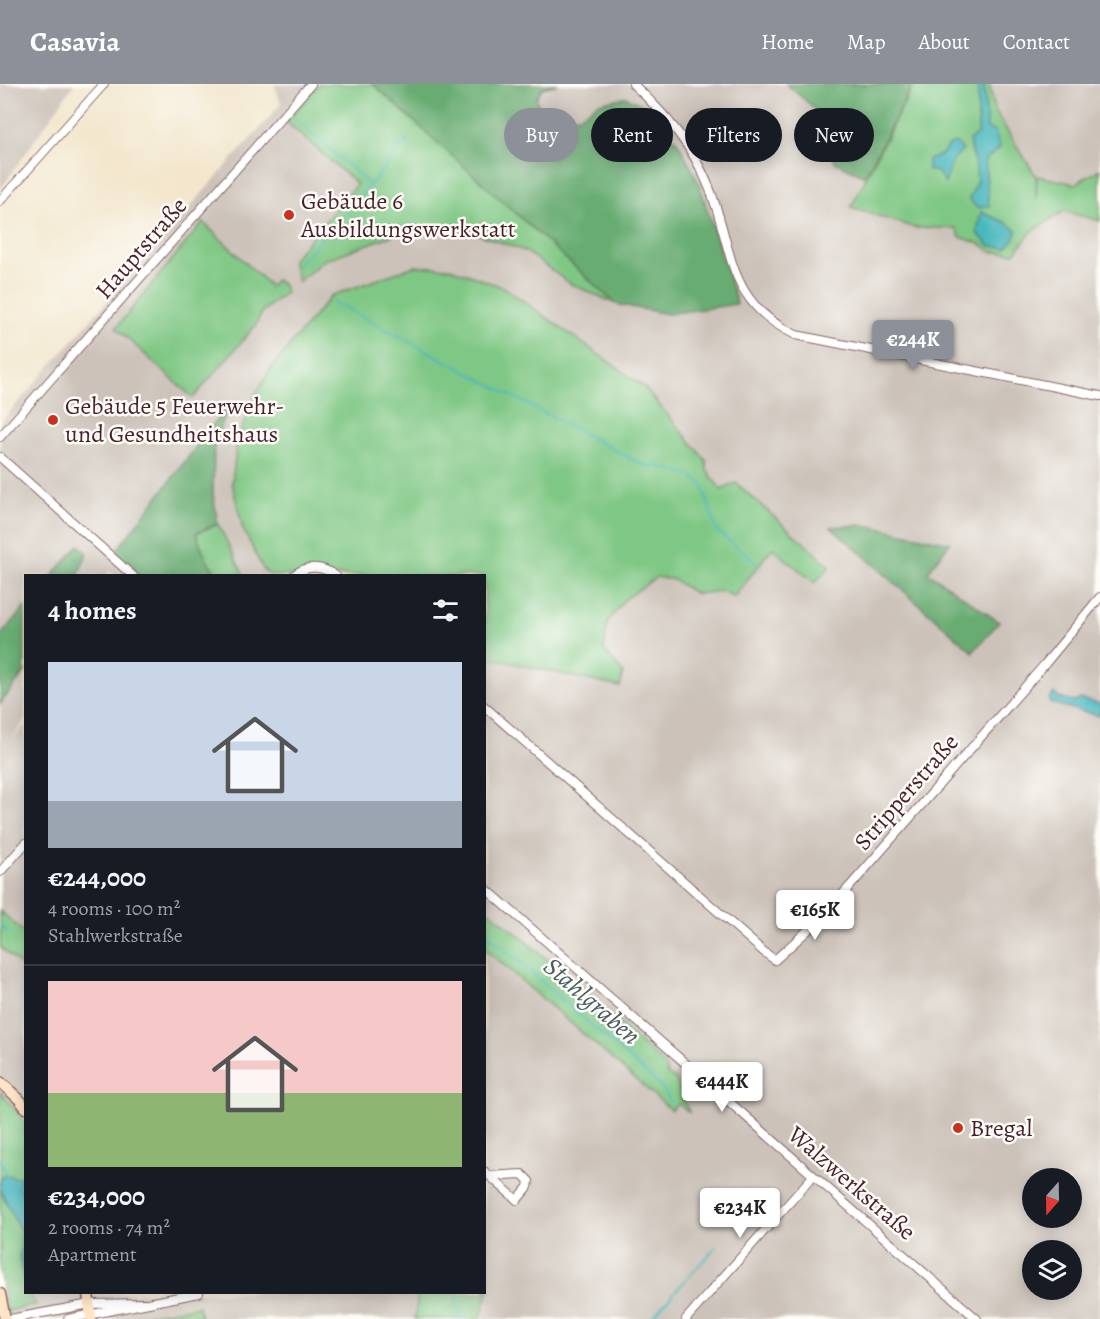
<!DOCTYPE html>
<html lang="en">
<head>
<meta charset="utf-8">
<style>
  body { margin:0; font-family:Alegreya,serif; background:#20242c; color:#f1f3f6; height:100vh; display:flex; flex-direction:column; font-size:22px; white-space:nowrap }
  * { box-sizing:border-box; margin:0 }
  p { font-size:20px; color:#9ea1a6 }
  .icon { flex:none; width:33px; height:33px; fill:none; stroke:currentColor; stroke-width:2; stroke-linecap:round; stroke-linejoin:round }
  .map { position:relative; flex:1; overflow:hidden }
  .sheet { position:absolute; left:24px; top:490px; width:462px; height:720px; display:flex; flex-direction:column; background:#171b24; border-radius:0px; box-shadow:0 3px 15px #0003 }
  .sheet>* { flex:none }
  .guide { position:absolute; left:504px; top:24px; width:506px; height:54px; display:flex; gap:12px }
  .needle { width:39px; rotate:200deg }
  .tools { position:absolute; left:1022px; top:1084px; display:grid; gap:12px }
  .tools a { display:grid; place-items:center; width:60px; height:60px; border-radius:50%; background:#171b24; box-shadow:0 3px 15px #0003; font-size:30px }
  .price { position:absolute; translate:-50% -51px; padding:0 14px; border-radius:6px; background:#fff; color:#222; font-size:20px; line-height:39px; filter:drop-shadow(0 2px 3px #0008) }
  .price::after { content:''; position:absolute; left:50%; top:36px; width:18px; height:14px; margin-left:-9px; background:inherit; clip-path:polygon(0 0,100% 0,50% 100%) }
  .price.active { background:#8c9099; color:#fff }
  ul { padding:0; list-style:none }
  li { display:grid; align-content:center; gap:12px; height:318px; padding:0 24px }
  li+li { border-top:2px solid #363941 }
  li span { display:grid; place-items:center; height:186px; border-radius:0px; color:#555 }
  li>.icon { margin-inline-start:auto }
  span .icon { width:108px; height:108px; fill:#fffc; stroke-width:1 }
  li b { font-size:26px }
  h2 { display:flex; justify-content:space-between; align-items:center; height:72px; padding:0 24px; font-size:26px }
  .pill { padding:0 21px; border-radius:27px; background:#171b24; box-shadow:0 3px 15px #0003; font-size:21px; line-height:54px }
  .pill.active { background:#8c9099; color:#fff }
  header { display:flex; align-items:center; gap:36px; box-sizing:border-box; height:84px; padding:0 30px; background:#8c9099; color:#fff }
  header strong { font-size:28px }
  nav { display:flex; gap:33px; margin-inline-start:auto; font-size:21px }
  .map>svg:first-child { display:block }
</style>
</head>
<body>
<header>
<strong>Casavia</strong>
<nav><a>Home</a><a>Map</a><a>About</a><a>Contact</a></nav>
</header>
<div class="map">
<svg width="1100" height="1235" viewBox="0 0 1100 1235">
  <rect width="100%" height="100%" fill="#fdfcf7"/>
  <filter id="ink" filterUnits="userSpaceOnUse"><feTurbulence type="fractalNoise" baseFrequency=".0167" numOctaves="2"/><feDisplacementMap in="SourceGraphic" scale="12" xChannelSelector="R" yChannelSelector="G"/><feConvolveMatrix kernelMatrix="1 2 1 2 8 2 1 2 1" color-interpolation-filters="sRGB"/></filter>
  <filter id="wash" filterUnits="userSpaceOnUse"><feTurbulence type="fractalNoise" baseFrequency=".008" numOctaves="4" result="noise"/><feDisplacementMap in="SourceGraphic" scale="24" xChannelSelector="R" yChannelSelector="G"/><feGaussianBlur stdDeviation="1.35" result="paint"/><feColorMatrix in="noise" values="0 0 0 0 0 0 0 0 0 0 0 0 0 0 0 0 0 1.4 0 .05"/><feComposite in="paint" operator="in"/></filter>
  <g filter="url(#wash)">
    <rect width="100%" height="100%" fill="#f3e6cc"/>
    <g fill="#ccc2b9" fill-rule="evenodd">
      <polygon points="0,0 74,0 0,106"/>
      <path d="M274,0H1100V1235H0V620L25,588V635L11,658L25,641L26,1209H484L485,865L671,1026L678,1020L688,1027L660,977L574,898L492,829L485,825L484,492H116L109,487L106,492H78L87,469L79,461L52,492H26L25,523L0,552V339L281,20ZM1032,1095H1071V1134H1032ZM1032,1167H1071V1206H1032Z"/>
    </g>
    <g fill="#7fc784" stroke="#647358" stroke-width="1.5">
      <polygon points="319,0 373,0 616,220 569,199 525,167 469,147 410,145 324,176 298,198 292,176 357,100 286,38"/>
      <polygon points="914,0 989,0 996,29 1036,92 1036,117 1037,92 1075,100 1100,85 1100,137 1064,127 1032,147 1015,169 992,168 980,160 960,153 956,144 915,144 851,123"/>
      <polygon points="203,138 270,202 276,196 282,200 286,208 263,227 255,242 193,314 116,244"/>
      <polygon points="415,182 450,184 505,204 643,302 706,376 707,386 721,406 736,399 830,482 815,499 772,464 734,513 723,507 696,510 674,496 657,493 624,516 607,539 604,566 623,589 620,603 485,573 484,492 270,492 263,485 243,445 232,399 237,357 254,313 271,284 331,212"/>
      <polygon points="218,440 244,492 218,492 206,475 196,449"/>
      <polygon points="485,825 492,829 574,898 660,977 666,984 667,991 675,994 689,1028 678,1020 671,1026 485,865"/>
      <polygon points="0,827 25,849 25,885 0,863"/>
      <path d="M0,1007L26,1040L25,1092L15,1094C9,1091 5,1091 0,1096Z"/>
      <polygon points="0,1105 22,1150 20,1175 26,1209 29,1209 36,1221 7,1227 0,1190"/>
      <polygon points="485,1205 489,1206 480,1235 415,1235 418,1209 484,1209"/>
      <polygon points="199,1222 201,1235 150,1235 149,1231"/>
    </g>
    <g fill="#67ac72" stroke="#58664e" stroke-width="1.5">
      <polygon points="373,0 558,0 542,4 536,15 541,28 559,34 580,32 599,19 626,13 649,24 679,60 699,99 737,220 668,230 616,220"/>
      <polygon points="786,0 913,0 865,92 835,78 813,23"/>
      <polygon points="225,325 226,329 214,363 213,409 218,440 196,449 206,475 218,492 139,492 114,470"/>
      <polygon points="865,441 950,459 928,488 999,538 973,568 831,443"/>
      <polygon points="79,461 87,469 78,492 52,492"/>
      <polygon points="25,523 25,588 0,620 0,552"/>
    </g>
    <g fill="#49b8be" stroke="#4a6c74" stroke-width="1.5">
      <polygon points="978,0 982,0 984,3 987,45 995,47 1000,64 985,76 989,122 977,124 969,115 977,97 976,84 969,56 978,50"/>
      <polygon points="955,59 963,66 953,75 945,99 938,88 928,86 928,76 941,71 950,61"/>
      <polygon points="981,128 1005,138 1017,146 1014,155 1006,164 990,162 977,149"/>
      <polygon points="1054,609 1059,614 1074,618 1081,615 1100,620 1100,632 1051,619 1049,616"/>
      <polygon points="4,1092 10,1092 16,1094 25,1092 25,1097 20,1098 20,1104 25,1113 25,1201 20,1175 22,1150 0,1105 0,1096"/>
    </g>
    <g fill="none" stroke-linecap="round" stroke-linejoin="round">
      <g stroke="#49b8be" stroke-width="2">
        <polyline points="300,39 370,101"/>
        <polyline points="298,180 370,101 408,55"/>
        <polyline points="334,218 645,382 661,383 690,391 702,400 717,447 762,483"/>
        <polyline points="0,841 8,848"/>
        <polyline points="484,847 663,1004 671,1018"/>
        <polyline points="25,864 26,864"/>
        <polyline points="0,1075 8,1094"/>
        <polyline points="456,1215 461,1235"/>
        <polyline points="650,1235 716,1163"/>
      </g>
    </g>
  </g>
  <g filter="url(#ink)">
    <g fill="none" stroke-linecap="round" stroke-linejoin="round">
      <g stroke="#856563" stroke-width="10">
        <g id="street">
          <path d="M633,0C666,31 692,61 709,103C734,165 725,218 796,251L1100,312"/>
          <polyline points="0,117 104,0"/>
          <polyline points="0,353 311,0"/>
          <polyline points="0,373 133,492"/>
          <path d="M293,492C306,480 323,482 336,492"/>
          <polyline points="484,622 764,868 775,876 819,836 852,800 1045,580 1100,513"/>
          <polyline points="0,788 26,759"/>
          <polyline points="484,803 977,1235"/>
          <path d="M484,1087C495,1097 506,1106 517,1116L528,1103L529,1097L522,1090L490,1092"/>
          <polyline points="10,1235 90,1220 146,1219"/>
          <polyline points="68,1235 199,1209"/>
          <polyline points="686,1235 813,1092"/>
        </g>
      </g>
      <g stroke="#856563" stroke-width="13">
        <g id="secondary">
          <polyline points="0,998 19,1015 26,1024"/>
          <polyline points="88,1209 91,1235"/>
          <polyline points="0,1210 5,1235"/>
        </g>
      </g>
      <use href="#street" stroke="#fff" stroke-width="8"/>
      <use href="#secondary" stroke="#ffe4c6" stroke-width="10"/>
    </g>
  </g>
  <g fill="#c8321e" stroke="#fdfcf7" stroke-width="2">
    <circle cx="289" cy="131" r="6"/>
    <circle cx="53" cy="336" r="6"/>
    <circle cx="958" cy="1044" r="6"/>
  </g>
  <g text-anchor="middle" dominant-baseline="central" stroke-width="5" stroke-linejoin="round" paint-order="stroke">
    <g font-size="24" fill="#4a1f2b" stroke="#fdfcf7" text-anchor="start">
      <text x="301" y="117">Gebäude 6<tspan x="301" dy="28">Ausbildungswerkstatt</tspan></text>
      <text x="65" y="322">Gebäude 5 Feuerwehr-<tspan x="65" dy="28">und Gesundheitshaus</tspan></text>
      <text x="970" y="1044">Bregal</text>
    </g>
    <g font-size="24" fill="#4a1f2b" stroke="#fdfcf7">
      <text transform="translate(141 164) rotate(-49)">Hauptstraße</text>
      <text transform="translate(906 708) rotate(-49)">Stripperstraße</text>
      <text transform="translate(852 1099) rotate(41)">Walzwerkstraße</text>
    </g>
    <g font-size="26" font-style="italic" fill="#4a5c66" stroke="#fdfcf7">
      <text transform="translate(592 917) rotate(41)">Stahlgraben</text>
    </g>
  </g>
</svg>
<div class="tools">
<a><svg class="needle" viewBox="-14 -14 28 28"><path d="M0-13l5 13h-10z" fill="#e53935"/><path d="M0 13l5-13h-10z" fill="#9ea1a6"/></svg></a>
<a><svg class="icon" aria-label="layers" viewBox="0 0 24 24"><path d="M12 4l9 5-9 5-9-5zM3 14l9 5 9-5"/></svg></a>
</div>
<b class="price active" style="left:913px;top:287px">€244K</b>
<b class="price" style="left:815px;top:857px">€165K</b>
<b class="price" style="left:722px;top:1029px">€444K</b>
<b class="price" style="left:740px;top:1155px">€234K</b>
<div class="guide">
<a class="pill active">Buy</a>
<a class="pill">Rent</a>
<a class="pill">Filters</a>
<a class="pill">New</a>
</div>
<section class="sheet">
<h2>4 homes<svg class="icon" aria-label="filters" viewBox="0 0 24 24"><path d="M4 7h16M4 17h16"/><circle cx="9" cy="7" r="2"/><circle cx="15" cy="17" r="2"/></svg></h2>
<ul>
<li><span style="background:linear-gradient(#c9d6e8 75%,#9aa5b1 0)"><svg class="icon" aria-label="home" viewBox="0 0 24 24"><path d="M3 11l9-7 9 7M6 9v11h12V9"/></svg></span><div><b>€244,000</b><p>4 rooms · 100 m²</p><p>Stahlwerkstraße</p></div></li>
<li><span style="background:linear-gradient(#f6c9c9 60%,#8fb573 0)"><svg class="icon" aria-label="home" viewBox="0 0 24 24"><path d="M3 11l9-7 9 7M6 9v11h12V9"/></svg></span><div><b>€234,000</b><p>2 rooms · 74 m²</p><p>Apartment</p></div></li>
</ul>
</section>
</div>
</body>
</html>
